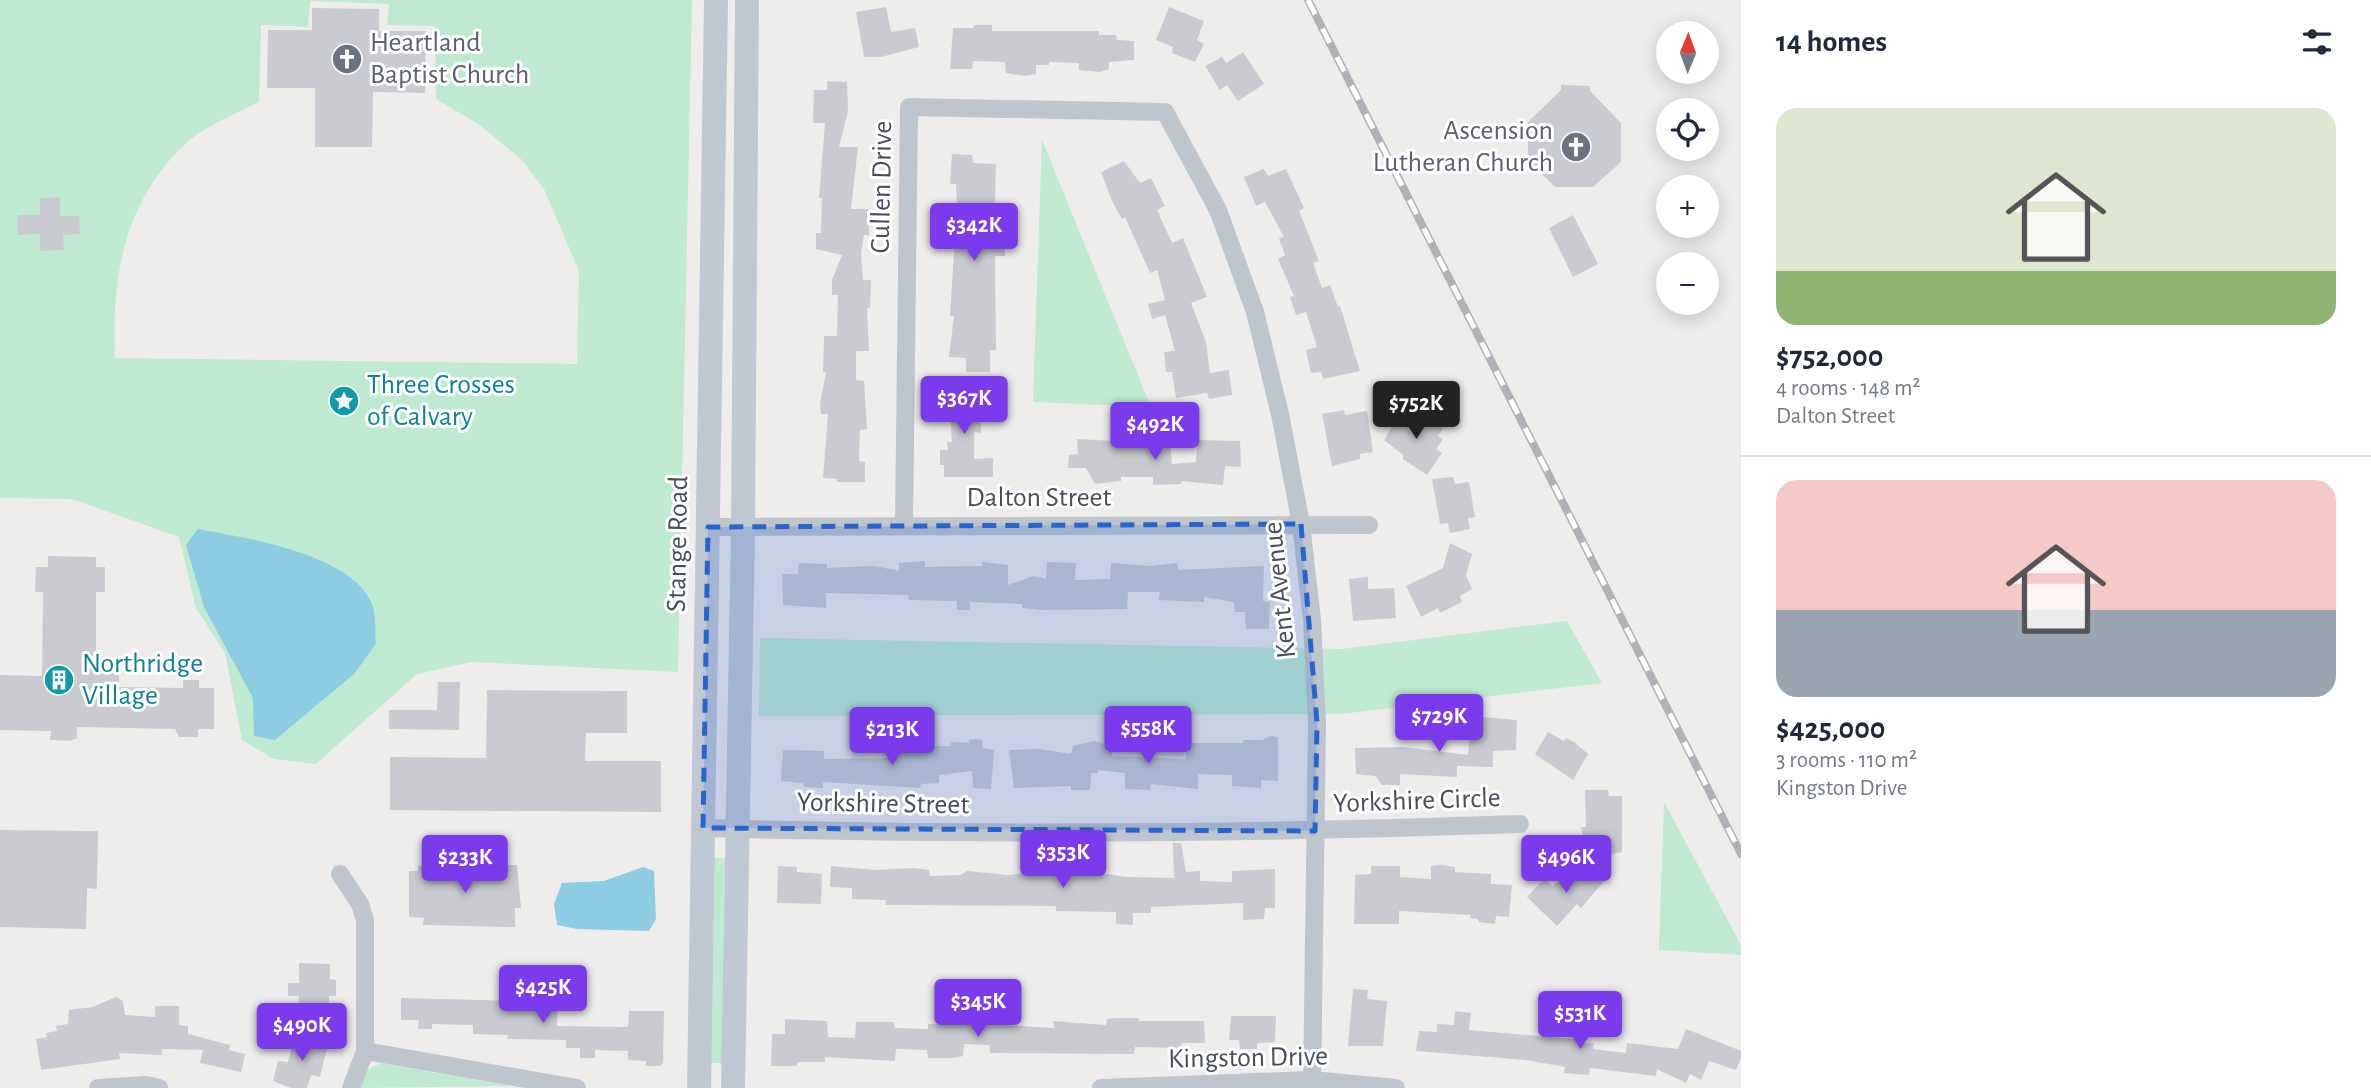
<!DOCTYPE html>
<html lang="en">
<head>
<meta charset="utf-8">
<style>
  body { margin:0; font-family:"Alegreya Sans",sans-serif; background:#f2f2f3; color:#1f2937; height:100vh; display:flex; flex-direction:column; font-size:26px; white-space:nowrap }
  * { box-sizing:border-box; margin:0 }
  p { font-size:23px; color:#747a83 }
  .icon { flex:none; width:38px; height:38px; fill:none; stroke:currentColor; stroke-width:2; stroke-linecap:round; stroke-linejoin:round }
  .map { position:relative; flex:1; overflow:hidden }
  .sheet { display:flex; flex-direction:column; background:#fff; width:630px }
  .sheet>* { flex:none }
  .needle { width:46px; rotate:1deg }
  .tools { position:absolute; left:1656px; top:21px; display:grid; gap:14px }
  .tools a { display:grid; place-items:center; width:63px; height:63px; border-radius:50%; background:#fff; box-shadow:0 4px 18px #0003; font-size:35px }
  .price { position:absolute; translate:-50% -60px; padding:0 16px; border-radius:7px; background:#7c3aed; color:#fff; font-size:23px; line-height:46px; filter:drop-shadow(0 2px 4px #0008) }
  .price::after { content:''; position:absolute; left:50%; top:42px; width:21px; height:16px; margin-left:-10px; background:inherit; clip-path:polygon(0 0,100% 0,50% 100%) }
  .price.selected { background:#222; color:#fff }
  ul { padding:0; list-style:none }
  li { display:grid; align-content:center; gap:14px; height:371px; padding:0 35px }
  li+li { border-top:2px solid #e0e1e3 }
  li span { display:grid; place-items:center; height:217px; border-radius:21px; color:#555 }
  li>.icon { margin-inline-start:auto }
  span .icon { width:126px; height:126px; fill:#fffc; stroke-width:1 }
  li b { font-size:30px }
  h2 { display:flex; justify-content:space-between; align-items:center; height:84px; padding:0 35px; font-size:30px }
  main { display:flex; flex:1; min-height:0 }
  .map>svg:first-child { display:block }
</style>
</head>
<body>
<main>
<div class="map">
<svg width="1741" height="1088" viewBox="0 0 1741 1088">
  <rect width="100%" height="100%" fill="#efecec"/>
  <g fill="#bdead1" fill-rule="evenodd">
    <path d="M0,0H692L678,672L472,662L417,674L316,764L274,759L242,740L225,653L196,608L179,537L72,499L0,498ZM310,1L389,4L387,25L435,26L436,99L478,124L521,159L544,189L579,271L577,364L115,358C111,279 124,202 184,145C204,126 235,114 259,102L261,25L308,27Z"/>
    <polygon points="1042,140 1151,407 1033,402"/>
    <polygon points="1567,621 1602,683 1341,714 759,716 760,638 1342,649"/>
    <polygon points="1664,802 1741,945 1741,955 1659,950"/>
    <polygon points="714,858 725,858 722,1063 710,1063"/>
    <polygon points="379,1064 385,1064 511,1086 360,1088 367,1070"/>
  </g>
  <g fill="#8dcce3">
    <path d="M198,529C245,538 357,554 373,607C376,618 375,633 376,644L354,674L275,740L254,736L253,698L204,607L186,545Z"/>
    <polygon points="643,867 654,871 656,919 649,931 577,929 557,925 554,904 562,883 604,881"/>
  </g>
  <g fill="#cacbd0">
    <polygon points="886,7 891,32 915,28 919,47 881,57 864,57 856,12"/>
    <polygon points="1169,7 1204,21 1197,40 1204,44 1195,62 1172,53 1173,47 1156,40"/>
    <polygon points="312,8 379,9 379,31 426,31 425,93 373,92 372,147 315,147 315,88 267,88 268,30 312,30"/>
    <polygon points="975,25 992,25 992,31 1099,31 1099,35 1116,35 1117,40 1134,41 1134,60 1109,62 1109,69 1099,72 1079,70 1079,63 1049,62 1049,65 1036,65 1036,74 1025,76 1006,73 1005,62 973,61 972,69 950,69 953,28 973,28"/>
    <polygon points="1243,52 1264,84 1238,101 1227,85 1220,90 1205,66 1222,57 1226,63"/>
    <polygon points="827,81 847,82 848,110 839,147 858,147 851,209 869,209 869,235 864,235 861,253 863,280 871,280 870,308 867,308 869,351 856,351 856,380 864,381 867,429 860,430 859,461 865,462 865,482 837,482 837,479 823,478 828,414 821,414 820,404 826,373 823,372 824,336 837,336 838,295 832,295 832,280 842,255 816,249 816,233 821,233 822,198 819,198 825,123 813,123 814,90 827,90"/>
    <polygon points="1561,85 1590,86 1590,91 1621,123 1621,162 1593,187 1555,187 1528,160 1528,122 1561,90"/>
    <polygon points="952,154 972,155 973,163 996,164 994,242 1005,242 1005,256 995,256 996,350 990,350 990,372 966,372 966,358 949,357 954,316 950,316 954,253 952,210 957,210 956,184 950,184"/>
    <polygon points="1124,161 1140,183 1151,178 1165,206 1157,210 1172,243 1183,238 1207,297 1191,303 1206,342 1210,373 1229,370 1232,395 1209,399 1207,393 1176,398 1172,372 1166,372 1164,352 1175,351 1165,315 1152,319 1148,304 1165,300 1157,270 1150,273 1125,217 1122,219 1112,201 1101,172"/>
    <polygon points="1264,169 1268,176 1286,169 1304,208 1299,211 1319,261 1313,263 1322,288 1330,285 1338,307 1340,306 1360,371 1323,379 1321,372 1311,373 1306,350 1317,347 1306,312 1296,315 1290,297 1294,296 1278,259 1285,255 1279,238 1284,237 1265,202 1256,206 1244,177"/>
    <polygon points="60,197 60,216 79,216 80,234 63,235 64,250 40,251 40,234 18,235 18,215 40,215 40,198"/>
    <polygon points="1573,215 1598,264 1573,277 1549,228"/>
    <polygon points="971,384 980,396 981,433 974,432 974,459 993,458 993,477 944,477 944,465 940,465 940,450 948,450 947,442 952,442 948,385"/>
    <polygon points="1344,410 1345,415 1367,411 1373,452 1360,454 1360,459 1332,466 1322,414"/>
    <polygon points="1402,410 1425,426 1431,419 1443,428 1438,436 1443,439 1436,449 1442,453 1427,475 1403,459 1403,455 1384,440"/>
    <polygon points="1077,439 1170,444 1172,464 1196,462 1197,440 1240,441 1241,467 1225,466 1223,485 1181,481 1181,484 1153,485 1153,477 1121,477 1121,481 1095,484 1086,468 1068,468 1069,455 1078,454"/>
    <polygon points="1453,477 1455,484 1469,482 1475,517 1468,518 1470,529 1450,533 1448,523 1440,524 1432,479"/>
    <polygon points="1450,543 1472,554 1466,575 1472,589 1460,596 1462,602 1440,613 1438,608 1421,617 1406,586 1443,568"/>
    <polygon points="48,556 96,557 96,567 105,567 105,592 96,592 96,668 119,668 119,687 183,688 183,680 199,680 199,688 214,688 214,729 198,729 198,737 179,737 175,729 77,727 77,738 70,741 50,740 51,731 0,730 0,675 42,676 43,592 35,592 36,567 48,567"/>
    <polygon points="925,561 925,567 982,566 982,562 1008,565 1008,585 1034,576 1046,579 1047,562 1076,563 1075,580 1110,579 1111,563 1151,566 1177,563 1178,570 1264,566 1263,601 1270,602 1269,629 1246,629 1245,612 1235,612 1234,602 1204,597 1204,602 1159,600 1160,592 1128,592 1127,609 1042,610 1022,608 1022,604 970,602 970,610 957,610 957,601 909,600 908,595 826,593 826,608 783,605 782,574 798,574 799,563 827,564 827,568 875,566 899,571 899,563"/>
    <polygon points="1368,577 1368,589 1394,588 1396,618 1353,621 1349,579"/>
    <polygon points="438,682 460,682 459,730 389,729 389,710 437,710"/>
    <polygon points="487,690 627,691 627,733 586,733 585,761 661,761 661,812 390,810 390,757 486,758"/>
    <polygon points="1471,716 1517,720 1516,750 1493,751 1493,767 1457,766 1457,777 1400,774 1400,785 1382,785 1375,776 1356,774 1355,748 1403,747 1468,755"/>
    <polygon points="1548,732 1564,741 1566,738 1574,742 1588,754 1573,780 1535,754"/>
    <polygon points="1270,736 1278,737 1278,781 1261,780 1261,788 1232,786 1232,775 1198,774 1198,789 1151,784 1150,790 1125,789 1125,773 1098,770 1098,773 1091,773 1090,790 1071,790 1071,786 1014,788 1009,750 1039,749 1071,754 1073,746 1094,741 1112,747 1112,756 1186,759 1187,743 1243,743 1243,740 1262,740"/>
    <polygon points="975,739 982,740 983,748 994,750 991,789 973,788 972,771 939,775 939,783 921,784 920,788 823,782 823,788 804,787 803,783 781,781 783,750 824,751 824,759 899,758 899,747 951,746 951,742 969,743 969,740"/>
    <polygon points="1585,790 1608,790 1609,796 1622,796 1622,852 1588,858 1581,827 1586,827"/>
    <polygon points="0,830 98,831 97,889 87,888 86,929 0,927"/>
    <polygon points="1173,843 1181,843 1186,872 1200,871 1200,881 1232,882 1232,871 1275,869 1275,908 1265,908 1264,919 1243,920 1243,903 1151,907 1151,913 1133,913 1133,925 1116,924 1116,912 1056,911 1056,906 885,905 886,900 852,899 852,888 830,887 831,866 877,870 913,868 929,870 930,876 961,875 967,871 1008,875 1023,873 1024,870 1073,875 1073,869 1127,877 1174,878"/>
    <polygon points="424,864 517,865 521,908 515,908 515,927 423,925 424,918 409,917 409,871 418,871 418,866"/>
    <polygon points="1587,864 1605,880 1581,908 1577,904 1557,926 1527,897 1544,879 1553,886 1559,881 1567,888"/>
    <polygon points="1443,865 1455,867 1455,872 1491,874 1491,884 1512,885 1509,917 1496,916 1495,924 1479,922 1478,919 1470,918 1471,915 1399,911 1399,924 1354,924 1355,875 1371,874 1371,866 1400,866 1400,877 1431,879 1431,866"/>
    <polygon points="778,866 797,867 797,872 822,874 821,904 777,903"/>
    <polygon points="299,963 330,964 330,979 336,980 336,996 329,996 329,1017 298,1016 299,996 288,996 288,983 299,983"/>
    <polygon points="1353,989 1368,990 1367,999 1387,1001 1383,1046 1348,1046"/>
    <polygon points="116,997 123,1001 125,1015 155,1017 155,1006 179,1006 179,1025 188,1026 188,1034 230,1045 229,1050 245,1054 241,1072 200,1063 203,1050 162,1049 162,1055 119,1053 120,1059 41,1070 36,1039 47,1037 46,1033 57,1031 56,1026 68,1024 69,1010 92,1007"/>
    <polygon points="401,998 558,1002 557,1026 628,1027 629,1011 664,1011 663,1062 661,1066 646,1066 646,1061 628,1060 628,1051 595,1050 595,1058 580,1058 580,1048 566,1048 566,1040 507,1039 508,1035 473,1034 473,1025 432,1024 432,1029 418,1029 419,1020 401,1020"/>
    <polygon points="1455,1011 1471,1013 1469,1030 1584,1040 1584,1043 1594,1043 1593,1049 1626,1053 1627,1043 1678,1049 1686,1029 1741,1051 1741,1058 1736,1070 1709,1061 1701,1080 1690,1074 1686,1083 1657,1069 1656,1076 1590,1068 1589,1075 1564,1073 1565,1067 1526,1060 1416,1051 1419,1031 1437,1032 1437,1024 1454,1025"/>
    <polygon points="1231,1016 1276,1016 1275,1042 1257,1043 1257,1049 1240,1049 1239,1040 1229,1040"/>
    <polygon points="1116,1018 1139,1018 1139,1021 1204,1021 1205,1043 1181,1043 1181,1048 1135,1047 1134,1054 990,1053 989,1045 964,1044 963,1056 954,1058 928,1058 927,1050 896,1049 895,1061 825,1057 825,1062 798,1062 797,1066 771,1066 772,1034 785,1034 785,1019 827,1021 828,1037 855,1038 856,1022 894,1022 895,1028 928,1029 928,1024 973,1023 1054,1028 1053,1021 1106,1025 1107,1019"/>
    <polygon points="296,1034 328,1043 320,1077 311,1075 307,1088 291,1088 273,1081 278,1061 288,1062"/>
  </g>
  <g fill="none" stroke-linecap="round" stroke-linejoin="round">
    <g stroke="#bec5cd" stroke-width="18">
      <polyline points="904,524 909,107 1165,112 1218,210 1255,312 1280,414 1301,524 1312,620 1317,723 1312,1088"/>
      <polyline points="708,527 1369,525"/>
      <path d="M703,828C976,835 1248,834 1520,824"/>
      <polyline points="340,874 360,904 365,920 365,1051 351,1088"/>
      <polyline points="365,1051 577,1088"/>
      <polyline points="98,1088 146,1085 159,1088"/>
      <polyline points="1101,1088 1312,1080 1396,1088"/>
    </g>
    <g stroke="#c0c8d4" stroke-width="24">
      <polyline points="699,1088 716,0"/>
      <polyline points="733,1088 743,527 747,0"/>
    </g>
    <g stroke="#afb1b6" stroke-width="8">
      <polyline id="rail" points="1308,0 1741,854"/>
    </g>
    <use href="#rail" stroke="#fff" stroke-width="5" stroke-dasharray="16" stroke-linecap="butt"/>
  </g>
  <path fill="#2765cd" fill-opacity="0.2" stroke="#2765cd" stroke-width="5" stroke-dasharray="14 9" stroke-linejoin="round" d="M1301,524L1317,723L1315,831L703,828L708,527Z"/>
  <defs>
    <g id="church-disc" transform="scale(1.575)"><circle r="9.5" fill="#6b7280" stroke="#fff"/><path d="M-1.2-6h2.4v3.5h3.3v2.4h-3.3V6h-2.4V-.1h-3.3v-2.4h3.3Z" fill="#fff"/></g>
    <g id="sight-disc" transform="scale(1.575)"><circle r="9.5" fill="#0f9aa8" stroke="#fff"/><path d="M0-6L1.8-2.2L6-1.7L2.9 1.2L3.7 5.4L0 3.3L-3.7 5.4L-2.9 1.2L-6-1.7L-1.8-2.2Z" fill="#fff"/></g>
    <g id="building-disc" transform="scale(1.575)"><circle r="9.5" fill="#0f9aa8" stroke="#fff"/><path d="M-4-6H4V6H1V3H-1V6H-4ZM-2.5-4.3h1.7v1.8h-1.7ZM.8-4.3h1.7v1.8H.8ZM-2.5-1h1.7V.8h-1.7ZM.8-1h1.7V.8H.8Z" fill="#fff"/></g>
  </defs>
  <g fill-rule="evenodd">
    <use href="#church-disc" x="347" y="59"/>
    <use href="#church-disc" x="1576" y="147"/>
    <use href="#sight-disc" x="344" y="401"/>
    <use href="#building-disc" x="59" y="680"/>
  </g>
  <g text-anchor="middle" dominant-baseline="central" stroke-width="6" stroke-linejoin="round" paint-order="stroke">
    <g font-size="28" fill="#5b616d" stroke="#fff" text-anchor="start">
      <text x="370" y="43">Heartland<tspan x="370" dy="32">Baptist Church</tspan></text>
      <text x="1553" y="131" text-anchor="end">Ascension<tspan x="1553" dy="32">Lutheran Church</tspan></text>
    </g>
    <g font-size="28" fill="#464e58" stroke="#fff">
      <text transform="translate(882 187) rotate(-89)">Cullen Drive</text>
      <text x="1039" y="498">Dalton Street</text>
      <text transform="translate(678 544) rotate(-89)">Stange Road</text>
      <text transform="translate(1280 590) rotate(-96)">Kent Avenue</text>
      <text transform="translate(1417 801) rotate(-2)">Yorkshire Circle</text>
      <text transform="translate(883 804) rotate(1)">Yorkshire Street</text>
      <text transform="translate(1248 1058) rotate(-1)">Kingston Drive</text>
    </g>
    <g font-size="28" fill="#0d838f" stroke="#fff" text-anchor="start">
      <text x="367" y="385">Three Crosses<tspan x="367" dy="32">of Calvary</tspan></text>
      <text x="82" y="664">Northridge<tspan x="82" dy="32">Village</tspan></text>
    </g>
  </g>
</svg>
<div class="tools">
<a><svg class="needle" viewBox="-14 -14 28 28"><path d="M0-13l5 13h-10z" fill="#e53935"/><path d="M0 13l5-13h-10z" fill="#747a83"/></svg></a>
<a><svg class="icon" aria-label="locate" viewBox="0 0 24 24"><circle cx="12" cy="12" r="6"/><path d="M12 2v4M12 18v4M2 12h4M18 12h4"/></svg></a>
<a>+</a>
<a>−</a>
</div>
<b class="price" style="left:974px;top:263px">$342K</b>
<b class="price" style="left:964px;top:436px">$367K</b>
<b class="price selected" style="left:1416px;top:441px">$752K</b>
<b class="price" style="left:1155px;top:462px">$492K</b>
<b class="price" style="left:1439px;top:754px">$729K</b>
<b class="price" style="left:1148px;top:766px">$558K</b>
<b class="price" style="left:892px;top:767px">$213K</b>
<b class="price" style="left:1063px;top:890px">$353K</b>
<b class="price" style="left:465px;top:895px">$233K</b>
<b class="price" style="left:1566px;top:895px">$496K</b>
<b class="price" style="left:543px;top:1025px">$425K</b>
<b class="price" style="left:978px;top:1039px">$345K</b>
<b class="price" style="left:1580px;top:1051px">$531K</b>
<b class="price" style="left:302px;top:1063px">$490K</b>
</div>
<section class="sheet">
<h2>14 homes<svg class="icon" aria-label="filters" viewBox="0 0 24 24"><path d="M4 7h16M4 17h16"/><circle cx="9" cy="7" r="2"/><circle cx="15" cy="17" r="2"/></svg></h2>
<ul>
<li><span style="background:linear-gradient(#dfe7d0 75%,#8fb573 0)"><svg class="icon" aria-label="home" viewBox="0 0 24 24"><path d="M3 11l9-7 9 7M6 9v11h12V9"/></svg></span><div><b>$752,000</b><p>4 rooms · 148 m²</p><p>Dalton Street</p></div></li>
<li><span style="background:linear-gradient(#f6c9c9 60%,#9aa5b1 0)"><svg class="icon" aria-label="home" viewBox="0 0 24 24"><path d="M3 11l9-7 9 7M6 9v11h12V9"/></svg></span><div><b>$425,000</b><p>3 rooms · 110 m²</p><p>Kingston Drive</p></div></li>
</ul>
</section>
</main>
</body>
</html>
